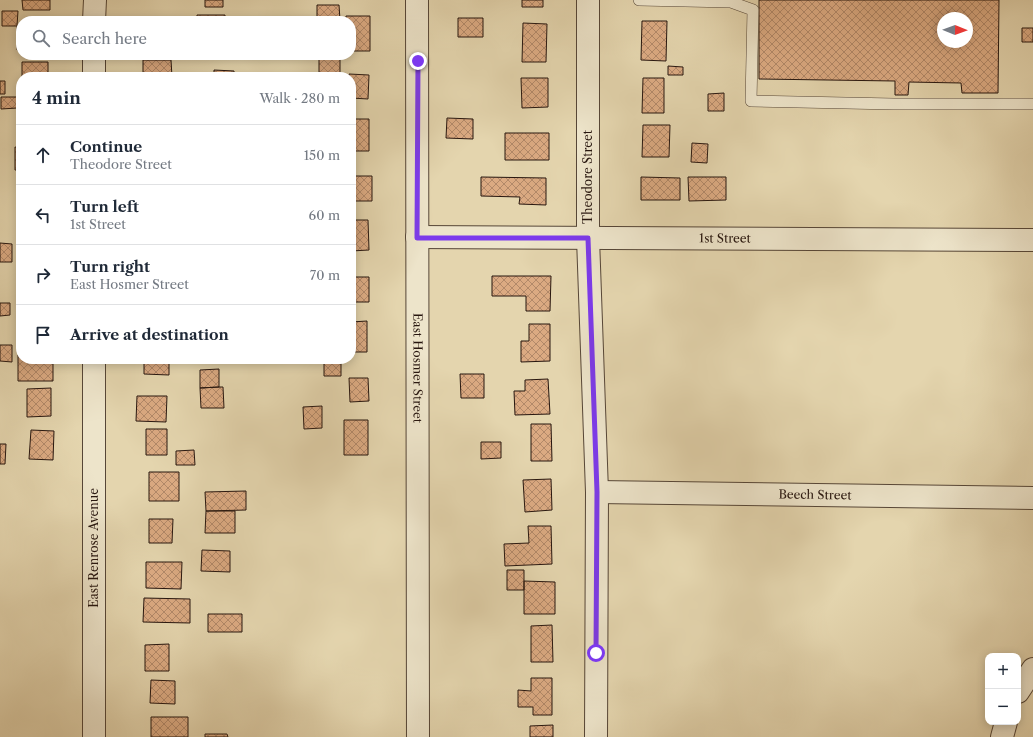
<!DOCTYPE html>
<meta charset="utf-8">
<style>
:root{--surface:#fff;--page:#f2f2f3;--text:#1f2937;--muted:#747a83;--line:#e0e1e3}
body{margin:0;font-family:"Libre Caslon Text",serif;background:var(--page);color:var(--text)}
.controls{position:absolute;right:12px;bottom:12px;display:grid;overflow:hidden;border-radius:8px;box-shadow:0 2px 10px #0003}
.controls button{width:36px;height:36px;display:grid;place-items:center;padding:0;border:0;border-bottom:1px solid var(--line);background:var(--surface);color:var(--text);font:20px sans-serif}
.compass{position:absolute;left:937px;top:12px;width:36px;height:36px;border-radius:50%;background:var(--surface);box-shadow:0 2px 10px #0003;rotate:91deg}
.stop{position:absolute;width:12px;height:12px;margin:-9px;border:3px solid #7c3aed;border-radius:50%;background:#fff}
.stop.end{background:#7c3aed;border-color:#fff;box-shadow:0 1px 4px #0008}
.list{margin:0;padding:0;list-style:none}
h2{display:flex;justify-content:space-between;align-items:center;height:52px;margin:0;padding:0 16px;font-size:17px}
h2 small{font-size:13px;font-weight:400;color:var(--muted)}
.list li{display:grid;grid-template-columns:26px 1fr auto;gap:12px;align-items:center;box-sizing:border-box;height:60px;padding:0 16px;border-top:1px solid var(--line)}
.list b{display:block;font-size:15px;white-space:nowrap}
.list p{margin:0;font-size:13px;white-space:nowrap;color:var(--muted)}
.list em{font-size:13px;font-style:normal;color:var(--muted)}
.icon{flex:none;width:22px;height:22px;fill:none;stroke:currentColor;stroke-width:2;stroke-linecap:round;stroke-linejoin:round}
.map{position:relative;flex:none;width:1033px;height:737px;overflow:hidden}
.search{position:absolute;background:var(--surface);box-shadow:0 2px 10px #0003;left:16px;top:16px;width:340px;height:44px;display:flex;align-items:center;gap:10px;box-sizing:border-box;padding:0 14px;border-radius:16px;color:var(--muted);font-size:15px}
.panel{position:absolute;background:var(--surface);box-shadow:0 2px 10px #0003;left:16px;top:72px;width:340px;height:292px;border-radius:16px}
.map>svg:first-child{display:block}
</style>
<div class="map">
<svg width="1033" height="737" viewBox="0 0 1033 737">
<defs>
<pattern id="building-cross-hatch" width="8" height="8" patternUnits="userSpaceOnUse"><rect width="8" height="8" fill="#dbaa82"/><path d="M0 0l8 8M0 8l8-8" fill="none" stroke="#b28969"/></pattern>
</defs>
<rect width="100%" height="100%" fill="#e4d5ae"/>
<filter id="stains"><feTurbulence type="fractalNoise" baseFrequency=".005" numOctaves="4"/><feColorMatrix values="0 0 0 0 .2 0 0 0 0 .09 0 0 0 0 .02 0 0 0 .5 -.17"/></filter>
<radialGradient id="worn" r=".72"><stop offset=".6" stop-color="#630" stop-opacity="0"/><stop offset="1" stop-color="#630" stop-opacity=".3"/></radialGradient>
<path fill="url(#building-cross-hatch)" stroke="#27160f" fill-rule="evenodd" d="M22,0h28v10h-27z
M205,0h18v7h-18z
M522,0h21v7h-21z
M759,0h240l-1,93h-36l-1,-10 -52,-1 -1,13h-13v-14l-136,-2zM943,18h24v24h-24z
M317,5h22l1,15h-23z
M2,11h16l-1,15h-15z
M197,15h28v6h-28z
M346,16h24v35h-19v-30h-5z
M458,18h25v19h-25z
M642,21h25l-1,40 -25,-1z
M523,23l24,1 -1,38h-24z
M17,26h4v24h-4z
M1022,28h11v14h-11z
M319,57h21v20h-21z
M143,60h28l1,17h-29z
M22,62h26v15h-26z
M668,66l15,1v8h-15z
M214,70l20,1v6h-20z
M349,74l20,1 -1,24 -17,-1v-21h-2z
M521,78h27v29l-26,1z
M643,78h21v35h-22z
M0,81h5v13h-5z
M724,93v18h-16v-17z
M1,97h16v11l-16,1z
M447,118l26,1v20l-27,-1z
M351,119h18v32h-18z
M643,125h27l-1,32h-27z
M505,133h44v27h-44z
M692,143l16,1 -1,19 -16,-1z
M15,147l6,1v22h-6z
M351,176h21v25h-21z
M481,177l65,1v27l-27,-1 1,-7 -39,-1z
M641,177l39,1v22h-39z
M688,177h38v23l-37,1z
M351,220h17l1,30 -18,1z
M0,243l12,1v18h-12z
M492,276h59l-1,35h-24v-15h-34z
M351,277h18v25h-18z
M0,303h10v12l-10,1z
M367,321v31h-16v-30z
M529,324h21v37l-29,1v-21h8z
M0,345h12v17l-12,-1z
M18,355h3v4h32v22h-35z
M144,359h25v16l-25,-1z
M324,359h17v17h-17z
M219,369v18l-19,1v-18z
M460,374h24v24h-23z
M349,378h19l1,23 -19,1z
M548,379l2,35 -35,1 -1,-24h11v-11z
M219,387h4l1,21h-23l-1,-20z
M51,388v28l-24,1v-28z
M137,396h30l-1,26 -30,-1z
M322,406v22l-18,1 -1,-22z
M344,420h24v35h-24z
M531,424h20l1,37h-21z
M146,429h21v26h-21z
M31,430l23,1 -1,29 -24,-1z
M481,442h20v16l-20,1z
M0,444h6l-1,20h-5z
M194,450l1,15h-19v-14z
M149,472h30v29h-30z
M551,479l1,31 -27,2 -2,-32z
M246,491v19l-40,1 -1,-19z
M206,511h29v22h-30z
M149,519h24l-1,24h-23z
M528,526h23l1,38 -47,2 -1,-22 25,-1z
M202,550l28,1v21l-29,-1z
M146,562h36l-1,27 -35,-1z
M507,570h17v20h-17z
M524,581l31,1v32h-31z
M144,598l46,1v24l-47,-1z
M208,614h34v18h-34z
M552,625l1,37h-22v-36z
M169,644v27h-24v-26z
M531,678h21v37h-19v-8h-15v-17l13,1z
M151,680l24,1v23l-25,-1z
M151,717h37v20h-37z
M553,725v12h-23v-11z
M205,734h22l1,3h-23z"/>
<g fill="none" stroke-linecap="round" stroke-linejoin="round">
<defs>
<path id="lane" d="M639,0l92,2 22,8 -2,91 143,3h139"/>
<g id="street">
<path id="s1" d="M417,0l1,737"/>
<path d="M588,0v238l9,254 -1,245"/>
<path d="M94,21l1,-21"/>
<path d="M94,77v-22"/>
<path id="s2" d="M417,237l616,3"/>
<path id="s3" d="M597,492l436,6"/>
<path d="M1018,692l15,-23"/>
<path d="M94,737v-378"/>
<path d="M1002,737l4,-15"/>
</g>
</defs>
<use href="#lane" stroke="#564637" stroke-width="12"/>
<use href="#street" stroke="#564637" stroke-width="24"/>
<use href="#lane" stroke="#ede4ca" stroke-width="11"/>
<use href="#street" stroke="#ede4ca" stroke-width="22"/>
</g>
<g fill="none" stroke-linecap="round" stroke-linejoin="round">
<path stroke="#7c3aed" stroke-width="5" d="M418,61l-1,177h171l9,254 -1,161"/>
</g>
<g text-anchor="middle" stroke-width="3" stroke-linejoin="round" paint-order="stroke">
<g font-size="12" fill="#27160f" stroke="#ede4ca">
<text transform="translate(588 177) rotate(-90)" y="4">Theodore Street</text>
<text dy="4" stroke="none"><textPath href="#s2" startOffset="308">1st Street</textPath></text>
<text dy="4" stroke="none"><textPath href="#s1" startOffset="368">East Hosmer Street</textPath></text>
<text dy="4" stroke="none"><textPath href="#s3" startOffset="218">Beech Street</textPath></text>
<text transform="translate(94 548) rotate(-90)" y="4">East Renrose Avenue</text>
</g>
</g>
<rect width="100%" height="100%" filter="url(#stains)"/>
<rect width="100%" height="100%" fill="url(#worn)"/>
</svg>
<div class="controls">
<button>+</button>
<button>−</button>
</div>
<svg class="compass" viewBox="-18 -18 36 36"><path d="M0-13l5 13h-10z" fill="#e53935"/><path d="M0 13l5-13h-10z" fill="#747a83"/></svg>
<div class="stop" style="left:596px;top:653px"></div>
<div class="stop end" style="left:418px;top:61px"></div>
<div class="search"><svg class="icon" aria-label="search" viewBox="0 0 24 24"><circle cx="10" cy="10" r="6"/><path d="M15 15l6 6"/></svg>Search here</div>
<section class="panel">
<h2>4 min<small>Walk · 280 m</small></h2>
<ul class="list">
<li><svg class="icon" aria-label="ahead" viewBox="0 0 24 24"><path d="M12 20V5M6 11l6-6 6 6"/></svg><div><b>Continue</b><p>Theodore Street</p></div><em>150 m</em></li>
<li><svg class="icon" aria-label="left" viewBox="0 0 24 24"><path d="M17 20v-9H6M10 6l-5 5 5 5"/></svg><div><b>Turn left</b><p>1st Street</p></div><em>60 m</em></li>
<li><svg class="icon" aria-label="right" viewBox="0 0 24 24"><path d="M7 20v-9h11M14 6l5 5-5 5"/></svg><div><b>Turn right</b><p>East Hosmer Street</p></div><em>70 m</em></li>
<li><svg class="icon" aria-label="arrive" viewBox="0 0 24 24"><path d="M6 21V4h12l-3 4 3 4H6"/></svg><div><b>Arrive at destination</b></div></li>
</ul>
</section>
</div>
